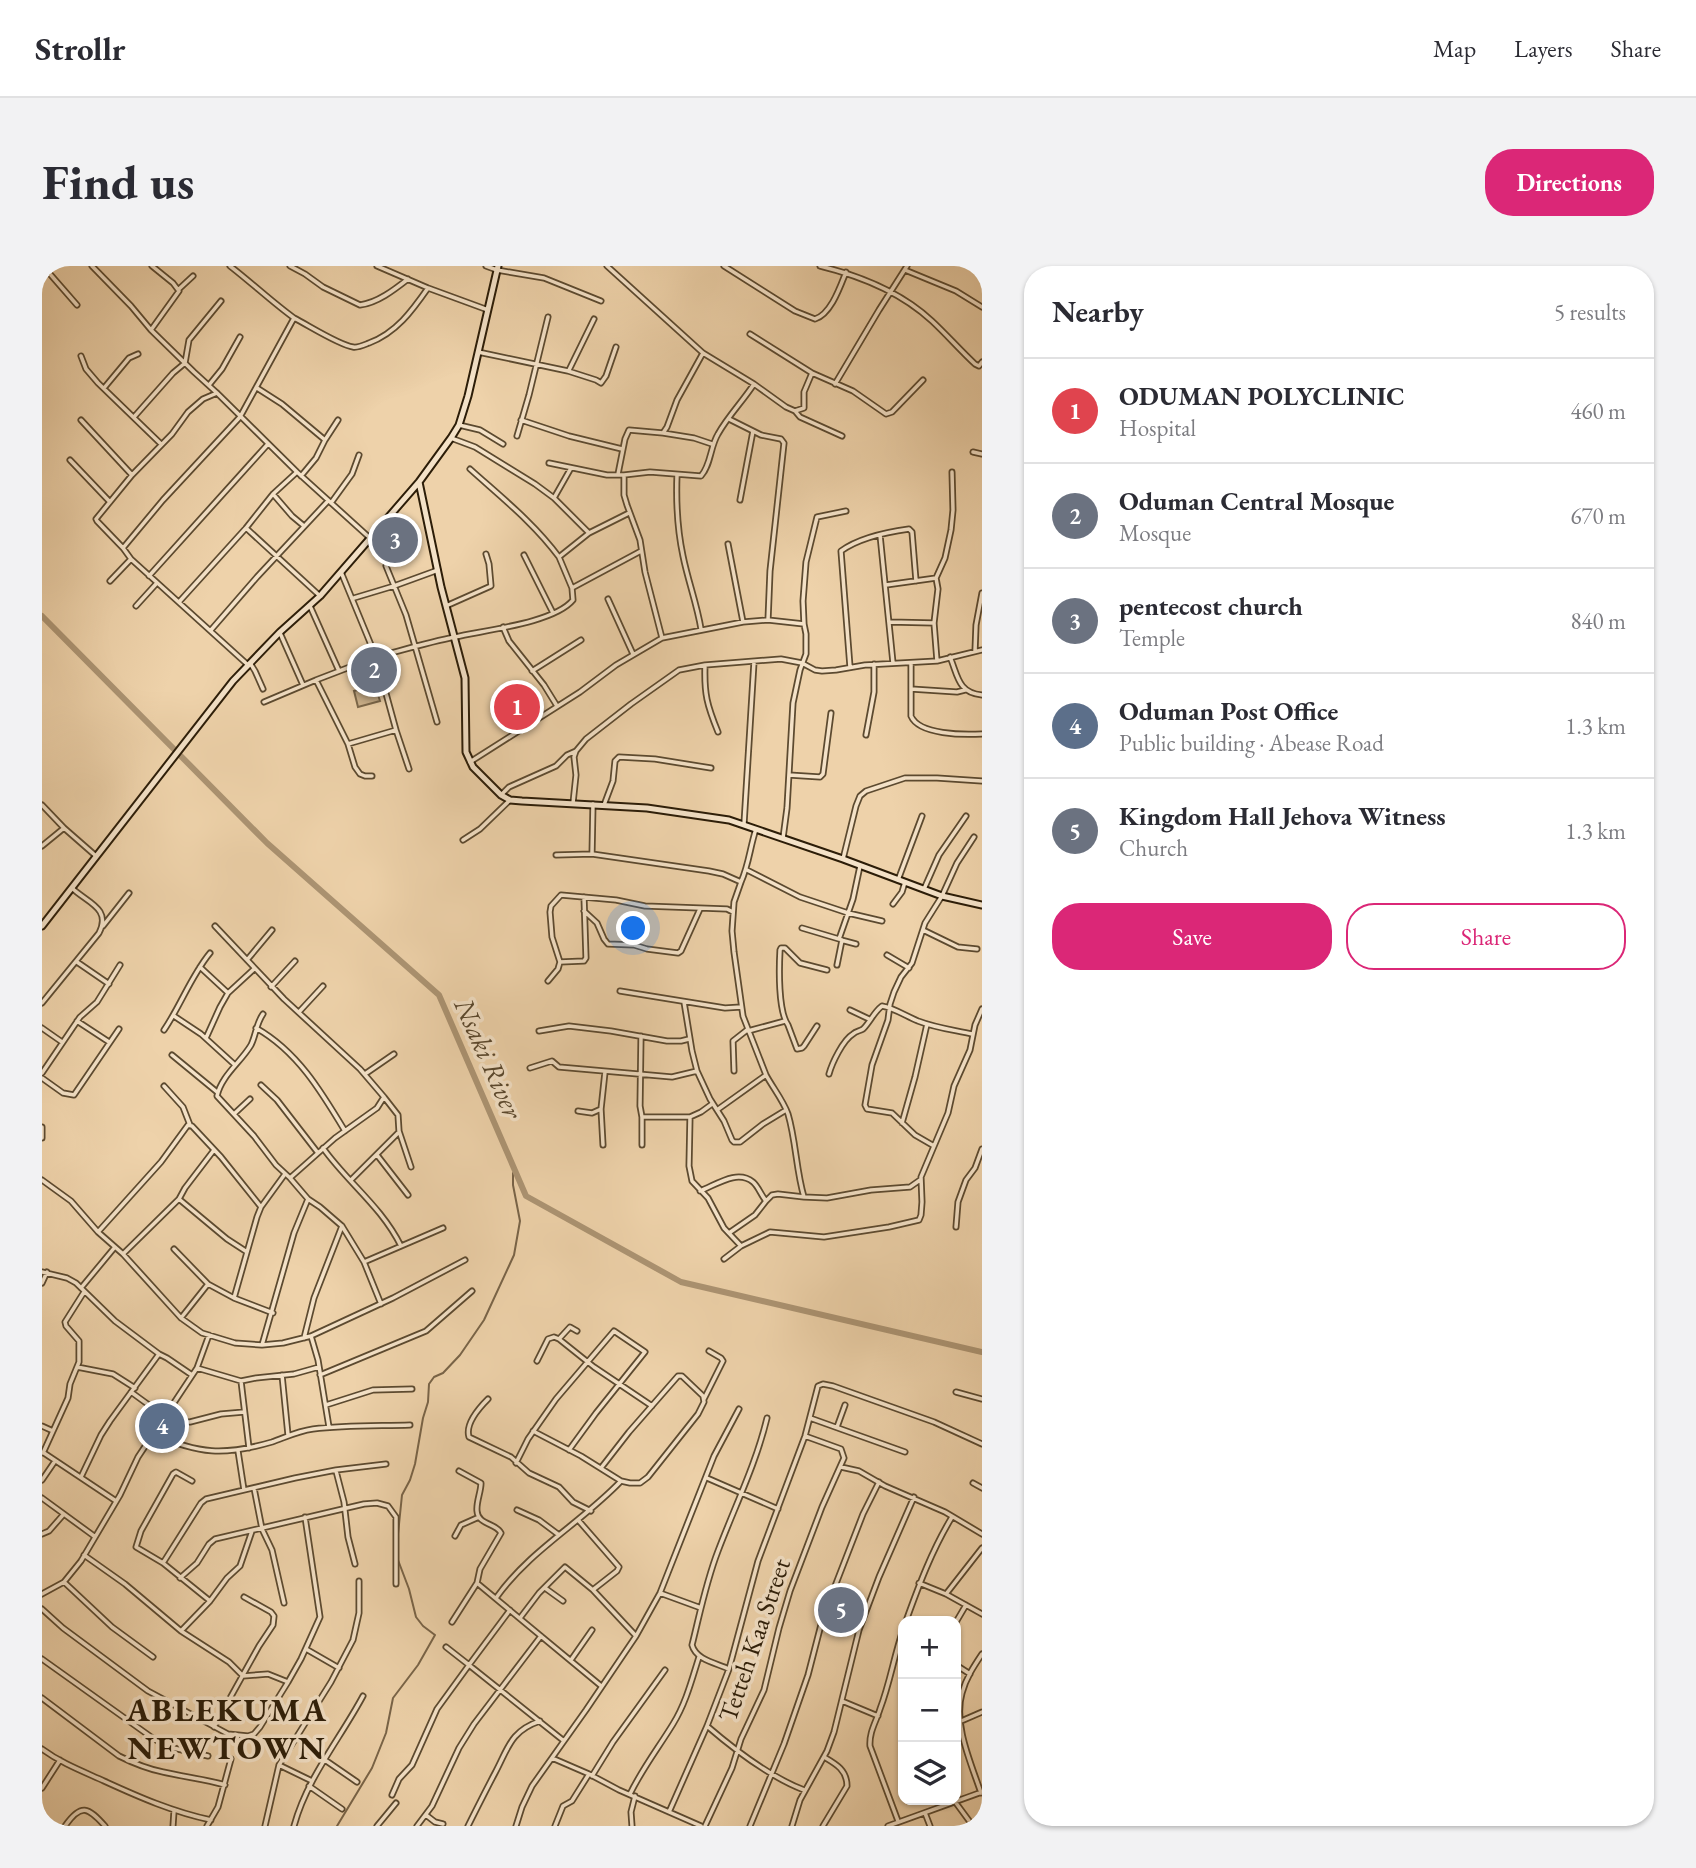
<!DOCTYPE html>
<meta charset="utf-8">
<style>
:root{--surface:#fff;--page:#f2f2f3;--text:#2b2b33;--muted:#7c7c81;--line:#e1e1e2;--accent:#db2777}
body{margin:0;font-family:"EB Garamond",serif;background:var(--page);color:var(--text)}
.controls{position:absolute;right:21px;bottom:21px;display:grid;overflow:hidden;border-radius:14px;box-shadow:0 2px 5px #0004}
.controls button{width:63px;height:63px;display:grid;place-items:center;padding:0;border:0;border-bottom:2px solid var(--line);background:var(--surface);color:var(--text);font:35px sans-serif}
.you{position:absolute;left:592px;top:663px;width:24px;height:24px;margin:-18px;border:5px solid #fff;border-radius:50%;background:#1a73e8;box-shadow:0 0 0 10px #1a73e833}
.badge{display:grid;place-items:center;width:46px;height:46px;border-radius:50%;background:var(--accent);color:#fff;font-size:23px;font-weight:700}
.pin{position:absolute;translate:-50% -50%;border:4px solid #fff;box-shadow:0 2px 7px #0006}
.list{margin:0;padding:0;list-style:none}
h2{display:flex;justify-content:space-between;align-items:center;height:91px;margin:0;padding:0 28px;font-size:30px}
h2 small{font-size:23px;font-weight:400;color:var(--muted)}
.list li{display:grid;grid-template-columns:46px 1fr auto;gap:21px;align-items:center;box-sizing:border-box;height:105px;padding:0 28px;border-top:2px solid var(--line)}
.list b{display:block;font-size:26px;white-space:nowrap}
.list p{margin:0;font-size:23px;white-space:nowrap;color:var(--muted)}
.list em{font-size:23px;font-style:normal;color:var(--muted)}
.actions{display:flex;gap:14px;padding:21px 28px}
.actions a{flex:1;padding:16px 0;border:2px solid var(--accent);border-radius:28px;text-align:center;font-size:24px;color:var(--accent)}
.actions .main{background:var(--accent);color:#fff}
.icon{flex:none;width:38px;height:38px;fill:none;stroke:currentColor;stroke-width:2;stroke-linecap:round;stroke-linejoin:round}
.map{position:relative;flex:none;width:940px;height:1560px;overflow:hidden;border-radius:28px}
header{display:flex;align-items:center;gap:42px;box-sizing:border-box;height:98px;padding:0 35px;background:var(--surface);border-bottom:2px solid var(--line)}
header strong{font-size:33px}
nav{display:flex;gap:38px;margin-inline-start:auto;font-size:24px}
.intro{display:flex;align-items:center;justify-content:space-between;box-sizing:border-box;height:168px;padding:0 42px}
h1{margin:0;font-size:49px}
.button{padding:18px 32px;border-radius:28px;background:var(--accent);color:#fff;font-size:24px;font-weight:700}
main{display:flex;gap:42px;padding:0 42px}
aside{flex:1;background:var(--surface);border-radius:28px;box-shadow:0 2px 5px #0004}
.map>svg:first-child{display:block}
</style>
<header>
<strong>Strollr</strong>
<nav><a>Map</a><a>Layers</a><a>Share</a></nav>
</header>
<div class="intro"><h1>Find us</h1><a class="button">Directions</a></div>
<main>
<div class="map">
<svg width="940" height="1560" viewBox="0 0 940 1560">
<rect width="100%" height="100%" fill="#eed2aa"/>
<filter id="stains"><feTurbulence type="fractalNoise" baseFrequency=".00286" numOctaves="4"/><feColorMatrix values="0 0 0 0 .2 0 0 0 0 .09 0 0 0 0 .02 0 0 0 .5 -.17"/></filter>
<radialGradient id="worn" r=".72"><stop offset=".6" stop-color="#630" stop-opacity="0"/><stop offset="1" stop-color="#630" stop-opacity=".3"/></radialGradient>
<path fill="#cdb38e" stroke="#7c684b" stroke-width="2" d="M333,419l5,16 -22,6 -4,-16z"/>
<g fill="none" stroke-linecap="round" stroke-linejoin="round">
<path stroke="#796448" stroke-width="2" d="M356,1268l4,-39 8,-15 5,-16 8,-46 5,-16 1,-18 5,-7 9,-4 17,-18 24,-35 30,-65 6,-34 -7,-36v-12
M295,1560l35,-58 14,-35 7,-35 25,-33 17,-30 -12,-9 -7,-9 -7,-28 -11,-29"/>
<path stroke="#ac9473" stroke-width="6" d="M0,350l225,227 172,152 87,201 155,86 301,70"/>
<defs>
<path id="street" d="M1,0l34,39
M50,0l39,40 20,24 43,42 23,21 80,79 74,67
M188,0c22,17 42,36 64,52
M248,0l15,8 18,13 37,18c17,-2 34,-15 48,-26
M335,0l51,22 60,22
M444,0l11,4 47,8 57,23
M565,0l96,87 51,31 32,23 9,4 5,6 42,19
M682,0l71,45 20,8c16,-5 25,-32 31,-47
M778,0c41,10 81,26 112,55 15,14 28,29 43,43l4,2 3,-4
M863,4l51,21 26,16
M137,23l14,-13
M109,64l28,-39 -6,-8 -21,-17
M708,68l62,39 41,18 33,23 6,-2 31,-32
M436,86l90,19 28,9 5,3 5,-7 10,-29
M39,90l5,13 12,14 63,61
M527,104l25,-51
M793,118l44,-74 28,-44
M167,119l13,-16 18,-32
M62,122l25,-30 9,-4
M215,122l25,16 43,36
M175,127l-14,6 -15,13 -16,22 -40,41 -36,44 1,2 26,27 8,11 117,106
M753,145l9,-3v-16l8,-19
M92,151l39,-44 12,-10 4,-23 32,-39
M687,153l32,16 20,4 3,4 -14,128 -2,49
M39,154l51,55
M479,154l48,16 53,13
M417,159l21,5 23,14
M621,167l31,5 18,6
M475,170l12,-41 19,-78
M409,172l24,9 60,37 19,14 35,35
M931,186l9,2
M28,194l40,42
M507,197l58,12h17l26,-3 51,4c10,-11 9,-29 17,-42 10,-18 25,-33 36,-50
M428,203c31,28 64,54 89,88
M576,208l7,-35 4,-9 34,3 4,-6 10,-27 26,-47
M582,209v20l3,10 13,35 5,32 17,66
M635,209c-1,27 0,53 6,81 5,25 14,48 18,73
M259,210l15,-18 9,-18 13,-20
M231,228l19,22 12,10
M512,232l17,-30
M698,234l13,-69
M289,237l21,-29 7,-19
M204,262l27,-34 24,-22
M838,269l13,128
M686,278l15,78
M81,282l40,-48 77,-83 54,-99c14,7 45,27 59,29 5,1 11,-2 16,-4 27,-10 43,-32 59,-55
M482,289l29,58
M344,300l20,49 31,107
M299,306l35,85c27,-7 53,-15 79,-20 30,-7 99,-14 118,-37l-1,-12 -13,-31 30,-24 40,-20
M107,310l119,-132
M68,315l21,-22
M844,319l50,-7
M530,322l69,-37
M312,332l40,-12 44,-16
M566,333l25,55
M137,336l67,-74 74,68
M94,340l20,-22
M268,340l29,65
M404,340l45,-20 -2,-22 -3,-10
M848,356l44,1
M461,361l6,14 35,44 13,21
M169,364l46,-53 71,-76
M238,367l23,52
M933,385l1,-26 6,-32
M334,391l20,73 -48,14 -32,-64z
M908,391c8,19 8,36 32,38
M895,395l-3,-38 4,-34 -2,-11 9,-20 6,-28 2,-20 -1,-38
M208,397l5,8 8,18
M869,398v52c8,19 53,19 71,18
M663,399c-1,29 2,40 13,67
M808,401l-9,-116c18,-13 46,-19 68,-22l3,3 4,49
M490,405l49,-31
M869,423l46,3 8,-2
M222,436l52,-22
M354,464l13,39
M824,469l8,-43v-28
M306,478l7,23 5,7 5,2h7
M428,496l110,-70 36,-27 46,-27 81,-16 25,-2 36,4
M747,509l31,2 3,-3 8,-61
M459,529l8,-8 47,-21 11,-11 9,-4 10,-12 45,-35 48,-34 26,-5 76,-6 21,4 13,7 7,1 14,-1 29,-5 72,-4 45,-11
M531,537l3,-28 -2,-18 2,-6
M551,538l-1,50 117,17 14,3 18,8 -7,20 -2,29 2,21 9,64 23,59 -49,35
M0,539l22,23 32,28
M562,539l9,-24 2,-20 4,-4 36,2 56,9
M702,558l10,-162
M741,572l4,-30 6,-105 7,-33 6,-16v-20l-2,-10 -1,-23 3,-39 11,-45 29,-6
M421,574l17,-11 30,-29
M0,580l22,-18
M514,589l36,-1
M801,593l13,-53 4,-10 6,-5 39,-13h32l45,3
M705,604l53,27 48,16 34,8
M856,614l24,-64
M699,616c8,-18 9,-35 15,-53
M882,623l15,-34 27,-39
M851,638l9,-12 3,-10
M542,645l13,12 7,16 4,5 26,1 13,4 31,4 3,-2 19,-42
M61,660l26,-33
M173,660l69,73 76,70 24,28 -7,11 -42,30 -45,40
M760,662l37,11 14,-40 7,-33
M881,664l35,17 19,2
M799,674l15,4
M845,689l22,13
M205,694l25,-30
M35,696l32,22
M518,696l24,-1 2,-3 -2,-61
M795,699l5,-25
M158,701l28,26
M506,715l10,-12 2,-7 -8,-25 -2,-25 1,-6 10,-11 55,5 29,6 82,3 6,3
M229,721l24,-26
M578,725l105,17 16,-1
M642,736l8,49 5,20 13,28 14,22 8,19 2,2h6l23,-18 23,-14
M0,737l57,-70c13,-25 -13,-31 -27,-45
M808,744l19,9
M257,746l24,-26
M221,748c-7,10 -7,21 -12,31 -10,17 -30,31 -34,51l37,40 22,29 14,13 18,21 12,8 22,19 22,36 17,42
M132,750l27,18 34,31
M35,755l32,21
M775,760l-13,20 -2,2 -5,1 -9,-24c-10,-14 -9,-57 -8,-75l1,-2h4l15,15 27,7
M0,762l20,14
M214,762c41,23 65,63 89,103
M122,764c17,-25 27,-54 46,-77
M497,765l30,-5 42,5 56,10h14l8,-2
M706,765l37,-10
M599,770l-1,70 2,11h48l11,-5 11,-8
M164,772l14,-31 8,-14 26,-24
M130,789l45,37
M488,802l22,-7 7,6 113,10 25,-6
M692,805l-1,-30 14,-11
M0,807l38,-56 17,-15 23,-37
M323,808l29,-20
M787,808c3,-11 14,-34 24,-40 3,-3 7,-3 10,-5 7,-7 11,-17 19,-23 12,2 24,10 36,15 18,7 36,9 54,13
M724,809c7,13 17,25 22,39 8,27 8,56 16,83l23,1 44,-8 39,-3 10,-7
M0,812l21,15 11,2 45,-66
M219,819l16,15 41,53
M122,820l19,21 7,18
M342,831l14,18 1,16 12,36
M559,843l2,36
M536,845l14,2 9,-4 4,-37
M192,848l16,-15
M648,851l-1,49 3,15 16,17 16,30 17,18
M860,857l13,-46 12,-53
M0,861v11
M600,879v-28
M892,880l-19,-11 -23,-22 -25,-4 -2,-4 7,-40 16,-45 2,-16 4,-12 7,-15 11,-14 13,-40 17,-27 15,-33 17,-26
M281,882c25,35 58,58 78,98
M172,884l-29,38 -6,11 48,40 20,13
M335,889l31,40
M310,913l46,-46
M0,914l29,21 27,31 25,22 58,64 21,15 33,10 27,2 21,-2 28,-7 82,-38 72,-38
M658,925c16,-6 37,-22 53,-9 5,4 8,13 13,19
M914,961l2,-25 8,-22 9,-12 7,-19
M56,966l63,-70 27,-37 4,1 29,31 40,50
M687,967l26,-18 11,-14 6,-6 6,-1 26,3
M132,983l34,35 26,14 39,15
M81,988l56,-55
M682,993l17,-13 29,-14 54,5 65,-10 30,-7 2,-5 1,-13 -1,-25 27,-64 6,-27 16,-36 5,-25 7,-16
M322,996l79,-34
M0,1006l25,6 9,5 39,38 44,33 8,4 25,17
M0,1017l5,-11
M39,1022l34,-41
M192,1032l23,-81 4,-10 24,-33
M139,1052l27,-34
M269,1070l7,24 11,67
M262,1072l10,-40 28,-72
M517,1073l11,-12 7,4
M220,1079l32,-112 14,-34
M495,1095l11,-22 6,-2 5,2 35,28 58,39
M35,1101l36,7 22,14
M155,1102l44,13 15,-3 38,-4 25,-7
M240,1109l6,60
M278,1109l106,-44 46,-40
M199,1115l8,67
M89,1126l33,24 12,6h14l31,-8 23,-2
M914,1126l26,7
M446,1133c-9,9 -23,25 -19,38l42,20 18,16 30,14 14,15 18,9
M662,1133l19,-38 -2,-3 -12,-7
M284,1139l47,-15 39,-1
M768,1152l95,34
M0,1160l11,5
M795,1161l8,-22
M491,1165l48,25 40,25 9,2h10l8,-6 50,-63 6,-12 -1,-6 -21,-20h-4l-49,56 -28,36
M111,1168c46,20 71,22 119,8 14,-5 26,-11 41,-13 32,-4 65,-3 97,-4
M196,1185l6,39
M1,1187l25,-55 2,-14 9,-22v-21l-13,-15 -1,-4 19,-30
M2,1187l72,48
M474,1197l12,-24 28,-40 58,-68 31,21 -49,61 -27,37
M799,1201l18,4 26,15 60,26 37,22
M294,1205l8,31 4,35 7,27
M417,1205l22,12c0,9 -5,19 -4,28 1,14 19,12 24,22l-21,36 -3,14 123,102
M39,1211l20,-42 9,-14 49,-67
M665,1212l71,31
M0,1214l13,-19
M150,1215l-16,-9 -3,2 -32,57 -5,16 27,16 47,38
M931,1217l9,5
M212,1222l8,41 10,21 12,53
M0,1232l52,38
M475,1244l22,10 20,15
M537,1255l40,46 -2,4 -23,18
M0,1268l7,-3 14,-16
M413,1270l6,-11 18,-8
M42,1289l41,29 56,47 48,31 14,14 25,-2 20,8
M121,1297l38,-60 5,-4 89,-21 41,-8 50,-6
M138,1312l17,-15 12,-19 6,-5 149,-35 13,-1 11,3 8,11v67
M22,1316l48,45 41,30
M877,1317l27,11 36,20
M503,1322l18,13
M618,1327l41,15
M0,1328l22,-12 17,-21 39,-66 18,-38 59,-89 12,-33
M904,1328l36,-46
M454,1332c34,-48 85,-75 125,-117
M0,1343l21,19 85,63 80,43 20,2 6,-2 6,-7 28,-45 13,-23 19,-42 -15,-100
M781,1351l36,13
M478,1352l19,-25 26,-26 28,23 43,46
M864,1355c13,-36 26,-71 46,-104
M410,1356l25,-39
M914,1356l10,-17
M139,1365l29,-30 17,-23 13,-12 12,-35
M404,1381l23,18 41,-55
M264,1383l33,19
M0,1393l112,80 15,8 39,9
M529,1394l21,-30
M914,1399l14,9
M687,1403c-13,-6 -33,-9 -37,-24 8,-32 14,-63 26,-94 17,-45 38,-87 49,-133
M0,1432l77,58c14,7 29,13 44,16 21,5 42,7 62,13
M800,1435l36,15
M917,1456l23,-10
M665,1460c29,25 63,51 97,64
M172,1461l45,-81 14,-21 1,-9 -3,-4 -27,-15
M0,1483c19,14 40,22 62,32 35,16 69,31 107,39
M510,1492l37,16 30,16 82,36
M283,1494l32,22
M237,1499l33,16
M550,1510l21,-34 52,-72
M267,1520l33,23
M0,1522l18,-28
M939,1527c-10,-30 -28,-69 -19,-100 4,-15 12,-27 20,-39
M588,1528c12,-25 29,-47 43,-70 13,-21 19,-45 26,-67
M350,1529l7,-16 13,-14 25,-56 32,-44 95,76
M914,1537l17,23
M627,1546l38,-86 22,-57 29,-108 47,-125 13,-50 5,-2 10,2 101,36 48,22
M883,1547l5,13
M384,1549l9,7 8,2
M856,1555l-28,-75c-1,-14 6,-24 10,-37 10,-26 14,-53 23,-79
M23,1560c16,-23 23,-19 40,0
M131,1560l1,-15
M165,1560l11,-19 13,-48
M223,1560l14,-61 52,-83 22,-42 6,-27v-32
M252,1560c13,-48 46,-87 69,-130
M335,1560l19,-23
M375,1560l15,-20 27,-58 15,-24 67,-88
M426,1560c9,-18 18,-36 27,-53 13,-24 15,-42 45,-52
M474,1560l6,-19 10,-21 54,-76 50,-74 24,-43 54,-137 25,-47
M513,1560l8,-20 9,-5 17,-27
M590,1560l-1,-14 4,-16
M663,1560l27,-58 9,-29 23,-49 15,-62 11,-37 32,-84 22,-49 -3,-9 -36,-13
M708,1560l34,-82 24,-69 15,-58 40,-103 16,-32
M750,1560l8,-26 27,-49 7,-19 25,-102 20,-53 35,-80
M781,1560l24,-40c0,-16 -11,-22 -23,-29
M846,1560l94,-34"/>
<path id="secondary" d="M377,216l22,105 24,91 1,74 7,15 28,28 9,5 12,1 125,7 82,12 114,39 99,37 40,9
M0,660l191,-245 47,-49 40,-36 99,-114 32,-44 8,-13 9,-29 30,-130"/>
</defs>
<use href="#street" stroke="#5c4a30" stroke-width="7"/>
<use href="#secondary" stroke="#2c1d08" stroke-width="9"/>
<use href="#street" stroke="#f4e2c8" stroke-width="3.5"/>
<use href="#secondary" stroke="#f4e2c8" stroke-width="5"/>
</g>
<g text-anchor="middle" stroke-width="7" stroke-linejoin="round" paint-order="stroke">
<g font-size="26" fill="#2c1d08" stroke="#f4e2c8">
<text transform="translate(712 1374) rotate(-71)" y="9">Tetteh Kaa Street</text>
</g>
<g font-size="28" font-style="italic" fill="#59472d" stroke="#f4e2c8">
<text transform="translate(447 792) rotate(66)" y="10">Nsaki River</text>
</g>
<g font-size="33" font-weight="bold" letter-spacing="2" fill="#2c1d08" stroke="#f4e2c8">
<text x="185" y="1455">ABLEKUMA<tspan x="185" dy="38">NEWTOWN</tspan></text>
</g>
</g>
<rect width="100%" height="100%" filter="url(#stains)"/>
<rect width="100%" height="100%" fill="url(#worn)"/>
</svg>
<div class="controls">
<button>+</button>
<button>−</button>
<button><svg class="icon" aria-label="layers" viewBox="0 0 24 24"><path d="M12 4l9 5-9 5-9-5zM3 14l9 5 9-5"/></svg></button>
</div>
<div class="you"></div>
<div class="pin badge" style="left:475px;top:441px;background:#e0444e">1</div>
<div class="pin badge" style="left:332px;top:404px;background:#6b7280">2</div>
<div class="pin badge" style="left:353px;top:274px;background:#6b7280">3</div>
<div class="pin badge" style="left:120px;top:1160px;background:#5c6f8a">4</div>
<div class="pin badge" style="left:799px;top:1344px;background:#6b7280">5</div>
</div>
<aside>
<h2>Nearby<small>5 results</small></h2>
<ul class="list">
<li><span class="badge" style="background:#e0444e">1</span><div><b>ODUMAN POLYCLINIC</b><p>Hospital</p></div><em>460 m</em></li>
<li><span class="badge" style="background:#6b7280">2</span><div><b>Oduman Central Mosque</b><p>Mosque</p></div><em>670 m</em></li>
<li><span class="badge" style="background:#6b7280">3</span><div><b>pentecost church</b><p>Temple</p></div><em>840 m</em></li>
<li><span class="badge" style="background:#5c6f8a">4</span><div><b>Oduman Post Office</b><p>Public building · Abease Road</p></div><em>1.3 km</em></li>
<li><span class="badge" style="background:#6b7280">5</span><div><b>Kingdom Hall Jehova Witness</b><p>Church</p></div><em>1.3 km</em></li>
</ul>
<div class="actions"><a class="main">Save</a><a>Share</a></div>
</aside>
</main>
